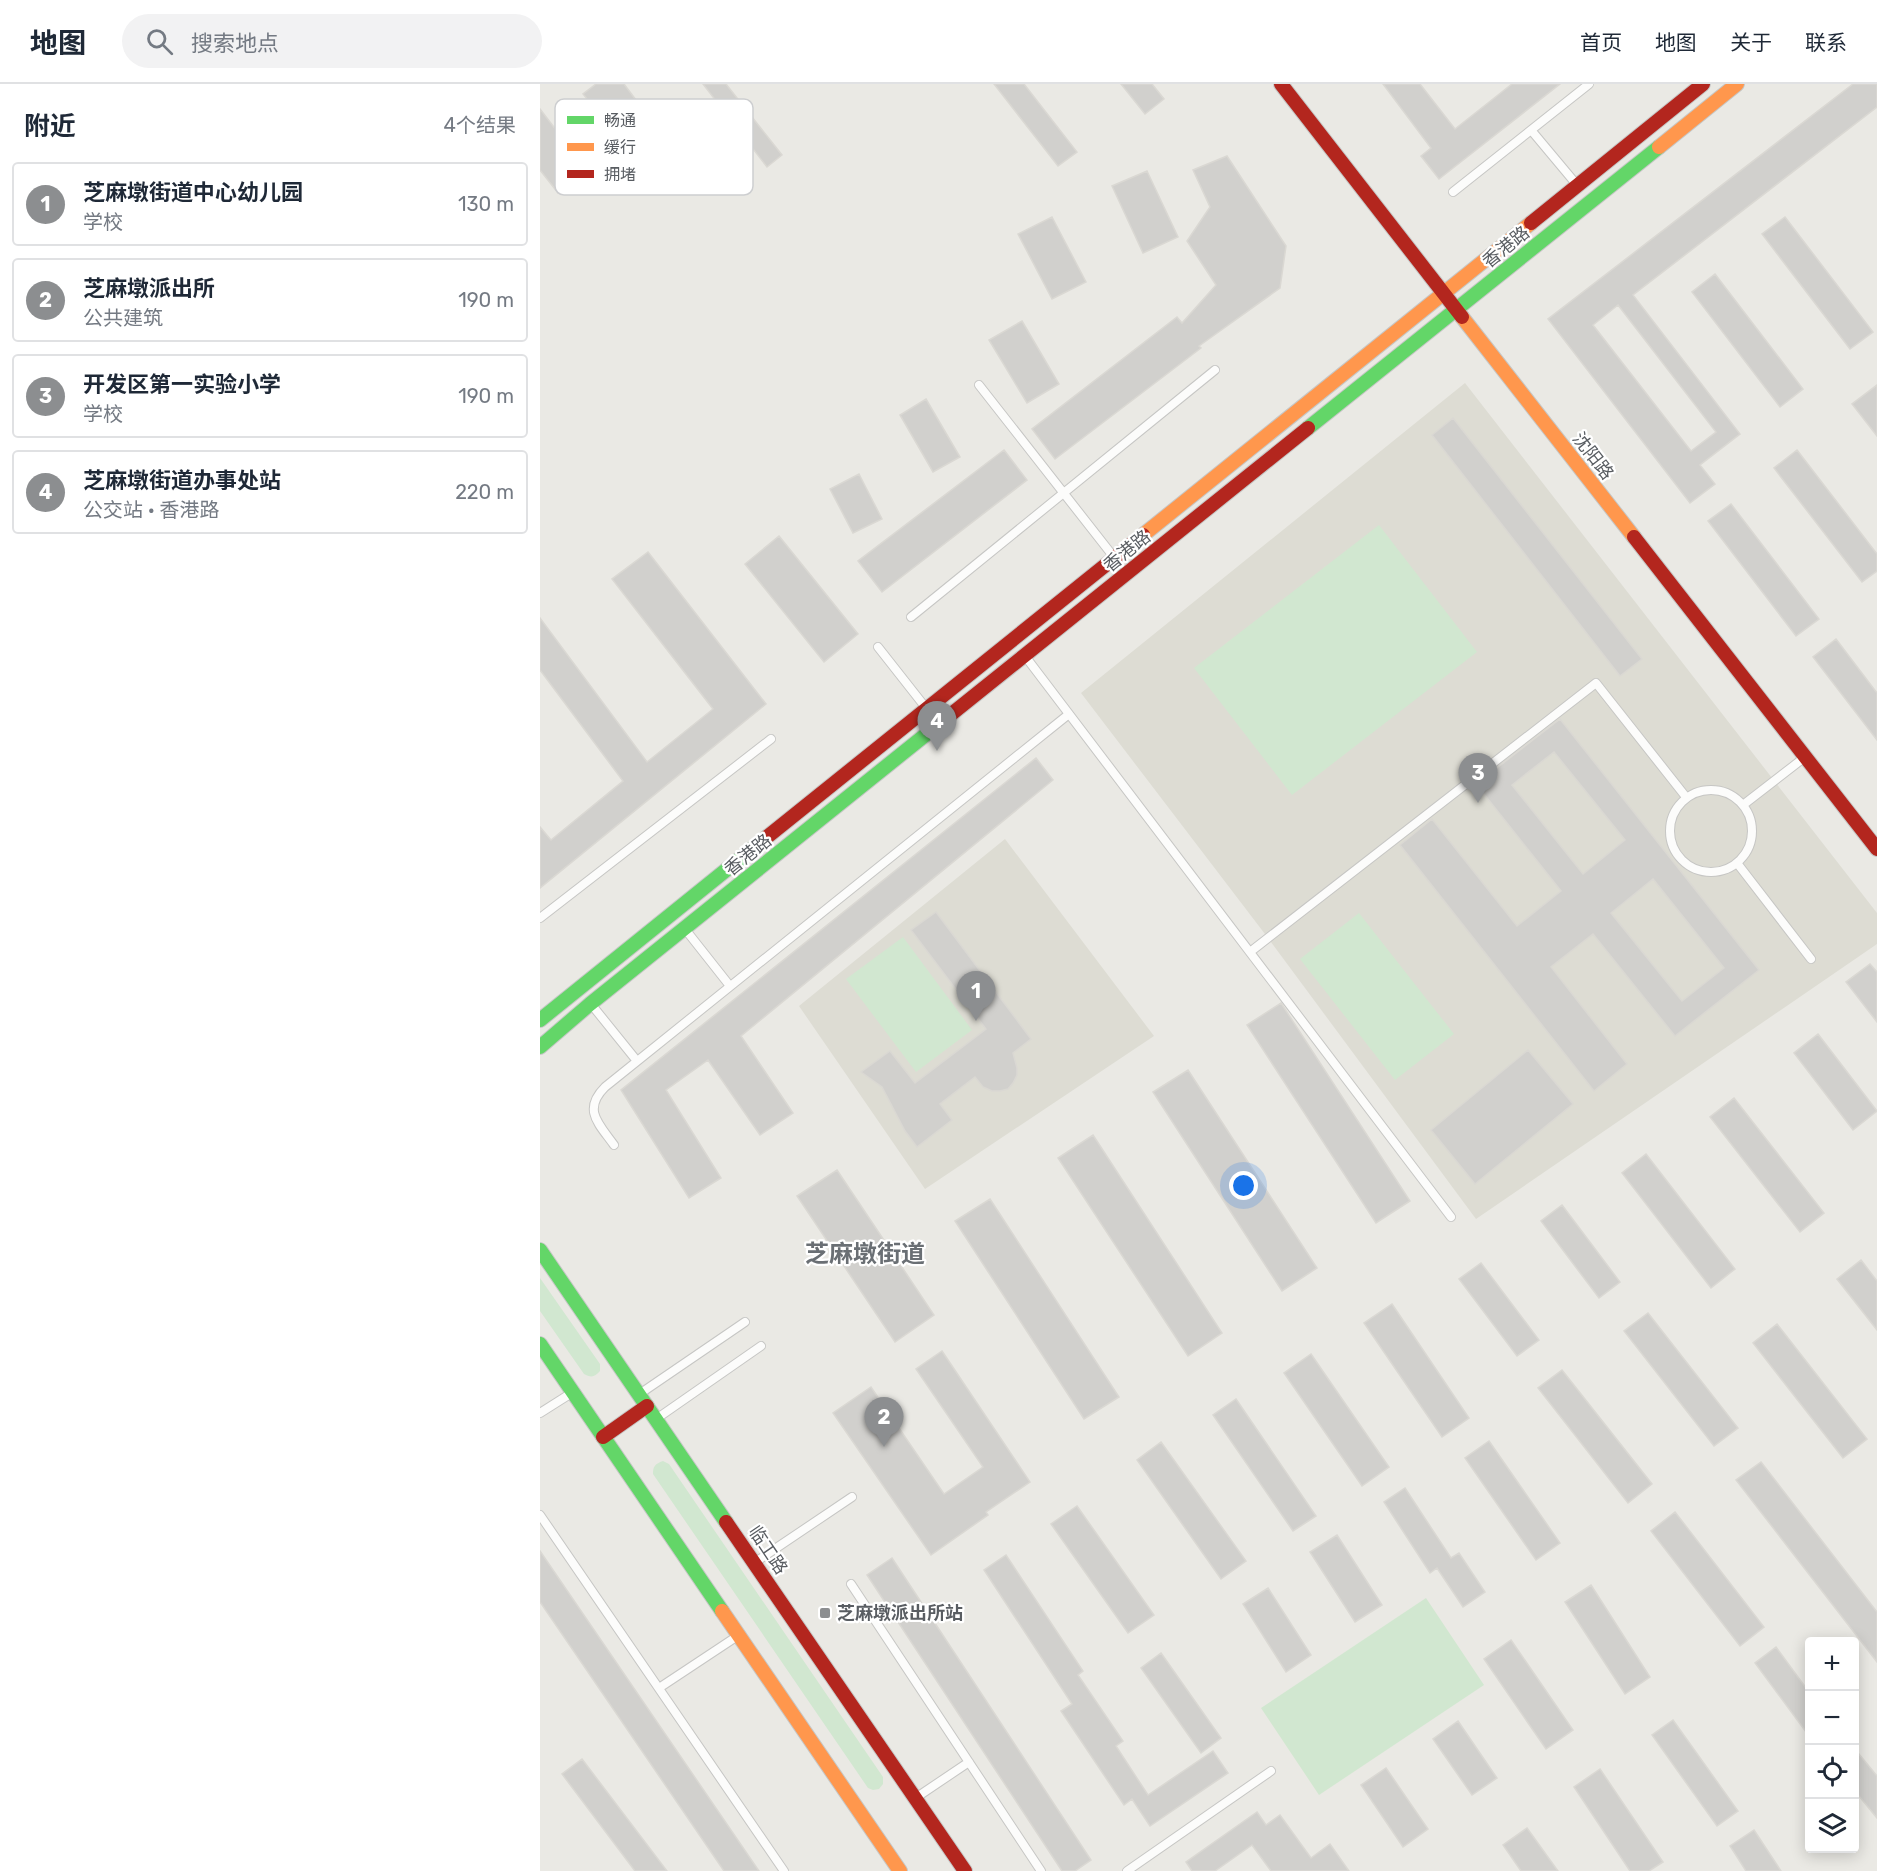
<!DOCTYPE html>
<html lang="zh">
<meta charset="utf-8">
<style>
:root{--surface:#fff;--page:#f2f2f3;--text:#1f2937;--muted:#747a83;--line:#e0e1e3;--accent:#8c8e90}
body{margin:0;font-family:Rubik,"Noto Sans SC",sans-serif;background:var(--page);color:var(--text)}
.controls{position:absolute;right:18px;bottom:18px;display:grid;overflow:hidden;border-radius:6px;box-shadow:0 3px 15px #0003}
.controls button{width:54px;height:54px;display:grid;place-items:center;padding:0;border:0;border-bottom:2px solid var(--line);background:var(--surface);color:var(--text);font:30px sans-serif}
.you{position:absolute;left:704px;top:1102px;width:21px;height:21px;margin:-15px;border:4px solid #fff;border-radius:50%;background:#1a73e8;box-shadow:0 0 0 9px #1a73e833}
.badge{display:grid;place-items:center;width:39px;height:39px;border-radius:50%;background:var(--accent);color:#fff;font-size:20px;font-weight:700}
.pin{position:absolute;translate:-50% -50px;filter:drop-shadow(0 2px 3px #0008)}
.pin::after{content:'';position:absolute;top:32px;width:21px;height:18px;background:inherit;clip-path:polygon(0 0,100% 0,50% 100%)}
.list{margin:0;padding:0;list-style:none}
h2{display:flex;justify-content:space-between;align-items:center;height:78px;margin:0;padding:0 24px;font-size:26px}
h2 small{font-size:20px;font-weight:400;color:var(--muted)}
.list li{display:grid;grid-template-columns:39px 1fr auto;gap:18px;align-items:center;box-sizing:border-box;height:84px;margin:0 12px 12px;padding:0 12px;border:2px solid var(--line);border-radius:6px}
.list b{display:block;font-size:22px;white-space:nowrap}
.list p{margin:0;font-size:20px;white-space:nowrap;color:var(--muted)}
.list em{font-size:20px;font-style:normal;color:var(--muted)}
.icon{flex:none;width:33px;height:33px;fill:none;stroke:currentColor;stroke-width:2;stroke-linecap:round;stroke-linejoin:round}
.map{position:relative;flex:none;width:1337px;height:1787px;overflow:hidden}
header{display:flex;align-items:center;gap:36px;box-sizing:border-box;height:84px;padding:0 30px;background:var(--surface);border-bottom:2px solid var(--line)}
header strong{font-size:28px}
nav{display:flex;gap:33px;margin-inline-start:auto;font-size:21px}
.search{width:420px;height:54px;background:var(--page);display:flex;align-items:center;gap:15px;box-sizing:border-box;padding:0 21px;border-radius:33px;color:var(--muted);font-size:22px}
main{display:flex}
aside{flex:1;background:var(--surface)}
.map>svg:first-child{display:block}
</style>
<header>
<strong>地图</strong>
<div class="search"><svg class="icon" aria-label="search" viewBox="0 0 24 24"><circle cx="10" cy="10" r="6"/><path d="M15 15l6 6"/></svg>搜索地点</div>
<nav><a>首页</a><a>地图</a><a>关于</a><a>联系</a></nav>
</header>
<main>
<aside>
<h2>附近<small>4个结果</small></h2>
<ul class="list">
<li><span class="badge">1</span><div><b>芝麻墩街道中心幼儿园</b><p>学校</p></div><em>130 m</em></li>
<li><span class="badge">2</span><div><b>芝麻墩派出所</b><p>公共建筑</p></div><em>190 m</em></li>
<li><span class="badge">3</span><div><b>开发区第一实验小学</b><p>学校</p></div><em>190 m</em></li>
<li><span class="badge">4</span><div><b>芝麻墩街道办事处站</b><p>公交站 · 香港路</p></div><em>220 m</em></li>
</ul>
</aside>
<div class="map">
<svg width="1337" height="1787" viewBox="0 0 1337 1787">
<rect width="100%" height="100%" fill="#eae9e4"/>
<path fill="#dddcd3" d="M925,299l412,530v31l-401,275 -208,-281 -187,-245z
M465,755l149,197 -229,153 -126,-183z"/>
<path fill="#d1e7d0" d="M839,441l98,127 -185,143 -98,-127z
M819,829l95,121 -59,46 -95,-121z
M363,853l69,93 -56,42 -70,-93z
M0,1194l60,86v7c-5,6 -9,7 -16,3l-44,-63z
M123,1377l6,3 214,313v7l-4,5 -6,1 -5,-2 -215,-314c0,-8 2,-10 10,-13z
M886,1514l58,87 -165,110 -58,-87z"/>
<path fill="#d1d0cd" stroke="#dad8d3" stroke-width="1.5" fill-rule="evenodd" d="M56,0h28l15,20 2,-2 21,27 -16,13 -8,-10 -15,12 -40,-50z
M163,0h23l56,71 -15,12z
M454,0h30l53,68 -19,14z
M581,0h31l12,15 -19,15z
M843,0h37l35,45 57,-45h48l-121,95 -18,-23 10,-8z
M1313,0h24v23l-244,188 107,139 -40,31 15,19 -25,19 -142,-184zM1078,221l98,127 -25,19 -98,-126z
M0,25l33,43 2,-1 21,26 -16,13 -7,-9 -15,12 -18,-23z
M687,72l59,90 -6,42 -81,58 2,2 -146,111 -23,-30 145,-112 5,6 34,-38 -29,-44 23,-34 -17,-37z
M607,87l31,66 -35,16 -31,-67z
M512,133l34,65 -34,17 -34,-65z
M1245,133l88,115 -23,17 -88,-115z
M1175,190l88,115 -23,18 -88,-115z
M482,237l37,63 -32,19 -38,-63z
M1337,301v51l-25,-32z
M386,315l34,58 -27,15 -33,-57z
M913,334l189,241 -22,17 -188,-241z
M464,366l23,30 -145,112 -24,-31z
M1257,366l80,104v17l-15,11 -88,-114z
M319,390l23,45 -29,14 -23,-44z
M1191,420l88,115 -23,17 -88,-115z
M239,452l79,98 -34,28 -79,-98z
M108,468l118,152 -226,184v-61l11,13 72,-59 -83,-111v-52l107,144 66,-53 -101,-130z
M1296,555l41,54v47l-64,-83z
M1020,635l199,251 -84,66 -82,-102 -42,33 76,97 -33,27 -194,-246 32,-26 85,107 44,-35 -85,-107zM1014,668l71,88 -42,34 -71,-89zM1113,795l71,89 -42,33 -71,-88z
M496,674l17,22 -312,256 52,77 -33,22 -52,-75 -42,30 55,88 -32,20 -68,-108z
M396,828l95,127 -18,14 4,15v7l-4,8 -5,6 -8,2h-8l-9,-4 -8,-10 -35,27 12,16 -35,27 -12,-16 -23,-44 -21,-15 29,-21 25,32 71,-54 -75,-99z
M1330,880l7,8v50l-31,-40z
M741,919l129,198 -34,22 -129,-198z
M1278,950l59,77 -24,19 -59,-77z
M988,966l45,54 -98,80 -44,-54z
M648,986l129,198 -35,23 -129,-199z
M1194,1014l90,115 -24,19 -90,-115z
M553,1051l129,198 -34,23 -130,-198z
M1106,1070l89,115 -24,19 -89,-115z
M297,1086l97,145 -39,27 -98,-146z
M450,1115l129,198 -35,22 -129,-198z
M1022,1121l58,77 -21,16 -58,-77z
M1321,1176l16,21v49l-40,-51z
M941,1179l58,77 -22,16 -58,-77z
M852,1220l77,114 -27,19 -78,-114z
M1108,1229l90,115 -24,18 -90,-115z
M1237,1240l90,115 -24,19 -90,-115z
M402,1267l88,131 -44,30 2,3 -57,40 -98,-142 38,-26 73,107 39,-27 -67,-98z
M771,1270l78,113 -27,19 -78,-113z
M1022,1286l90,114 -24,19 -90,-115z
M696,1315l80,117 -23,15 -80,-116z
M949,1357l71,102 -24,17 -71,-102z
M621,1358l85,119 -25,18 -84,-119z
M1221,1378l116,150v50l-141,-182z
M865,1404l46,70 8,-5 26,39 -22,15 -26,-39 -7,5 -46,-71z
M537,1422l77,109 -26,18 -77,-109z
M1135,1428l89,115 -24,19 -89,-115z
M797,1451l45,70 -27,17 -45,-70z
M0,1467l219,320h-35l-184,-269z
M466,1471l77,116 -5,4 45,66 -7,5 32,49 65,-44 15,22 -78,53 -18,-27 -8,6 -63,-94 11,-7 -88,-134z
M352,1474l199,302 -16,11h-13l-195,-296z
M1051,1501l59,92 -25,17 -60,-92z
M728,1504l43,67 -25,17 -43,-68z
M971,1556l62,90 -27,19 -62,-90z
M1236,1563l33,45v44l-54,-73z
M621,1569l60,85 -20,15 -60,-85z
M1133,1636l65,91 -21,15 -65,-91z
M918,1637l39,57 -25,17 -39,-56z
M1314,1664l23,28v42l-23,-28z
M42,1675l85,112h-32l-73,-97z
M846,1684l42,61 -25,18 -42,-62z
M1060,1685l63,93 -14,9h-19l-56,-84z
M717,1728l9,13 14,-10 31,43 19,-14 19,27h-78l-19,-26 -37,26h-23l-6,-9z
M987,1744l31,43h-37l-18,-26z
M1214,1746l27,41h-35l-16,-25z"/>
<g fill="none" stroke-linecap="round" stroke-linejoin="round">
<defs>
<path id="lane" d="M991,46l46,55
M913,108l136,-108
M439,301l134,171
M371,533l304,-247
M338,563l48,61
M485,572l426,561
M1130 747a41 41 0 1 1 82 0a41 41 0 1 1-82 0Z
M1203,721l62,-48
M1197,779l74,96
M0,834l231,-179
M145,845l45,57
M710,868l346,-269 90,114
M51,920l46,57
M74,1061c-15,-21 -32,-35 -9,-58l464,-373
M101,1309l104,-71
M0,1329l30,-19
M119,1333l102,-71
M0,1431l244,356
M217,1477l95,-64
M311,1500l190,287
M119,1604l77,-51
M377,1713l52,-35
M587,1787l144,-100"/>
<path id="fast" d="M768,344l351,-281
M0,936l227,-183
M0,963l50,-43 349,-280
M0,1166l186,272
M0,1260l182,267"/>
<path id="slow" d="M1119,63l78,-63
M922,233l172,220
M603,451l388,-312
M182,1527l178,260"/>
<path id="jam" d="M741,0l181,233
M991,139l172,-139
M1094,453l243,312
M399,640l369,-296
M227,753l376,-302
M63,1353l44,-31
M186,1438l239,349"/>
</defs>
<use href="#lane" stroke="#c6c6c4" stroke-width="10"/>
<use href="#fast" stroke="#c6c7c6" stroke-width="16"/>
<use href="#slow" stroke="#c6c7c6" stroke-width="16"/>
<use href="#jam" stroke="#c6c7c6" stroke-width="16"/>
<use href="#lane" stroke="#fcfcfb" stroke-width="8"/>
<use href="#fast" stroke="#63d668" stroke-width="14"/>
<use href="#slow" stroke="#ff974d" stroke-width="14"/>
<use href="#jam" stroke="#b3261e" stroke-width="14"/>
</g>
<rect fill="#8c8e90" stroke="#fff" stroke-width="2" x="279" y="1523" width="12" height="12" rx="3"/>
<g text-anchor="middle" stroke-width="4.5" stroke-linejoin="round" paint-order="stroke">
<g font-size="18" fill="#595d62" stroke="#fff">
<text transform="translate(966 163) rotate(-39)" y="6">香港路</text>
<text transform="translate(1053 372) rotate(52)" y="6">沈阳路</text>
<text transform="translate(587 467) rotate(-39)" y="6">香港路</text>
<text transform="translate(208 771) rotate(-39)" y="6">香港路</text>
<text transform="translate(228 1466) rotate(56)" y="6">临工路</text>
</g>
<g font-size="18" font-weight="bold" fill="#595d62" stroke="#fff" text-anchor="start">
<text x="297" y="1535">芝麻墩派出所站</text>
</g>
<g font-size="24" font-weight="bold" fill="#6a6f74" stroke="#fff">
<text x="325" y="1178">芝麻墩街道</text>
</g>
</g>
<rect x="15" y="15" width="198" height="96" rx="9" fill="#fff" stroke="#cdced0" stroke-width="1.5"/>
<rect x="27" y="32" width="27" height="8" fill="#63d668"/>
<rect x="27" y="59" width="27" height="8" fill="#ff974d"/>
<rect x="27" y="86" width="27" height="8" fill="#b3261e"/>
<g font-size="16" fill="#595d62">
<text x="64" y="42">畅通</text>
<text x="64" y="69">缓行</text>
<text x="64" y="96">拥堵</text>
</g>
</svg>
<div class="controls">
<button>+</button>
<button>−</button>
<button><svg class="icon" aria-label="locate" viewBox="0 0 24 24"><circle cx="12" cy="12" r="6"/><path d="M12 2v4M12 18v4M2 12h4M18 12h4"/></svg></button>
<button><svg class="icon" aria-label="layers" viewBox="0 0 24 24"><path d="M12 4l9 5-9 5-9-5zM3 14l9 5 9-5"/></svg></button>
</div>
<div class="you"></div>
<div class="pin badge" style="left:436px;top:937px">1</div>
<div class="pin badge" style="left:344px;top:1363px">2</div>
<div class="pin badge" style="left:938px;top:719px">3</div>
<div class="pin badge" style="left:397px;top:667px">4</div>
</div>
</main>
